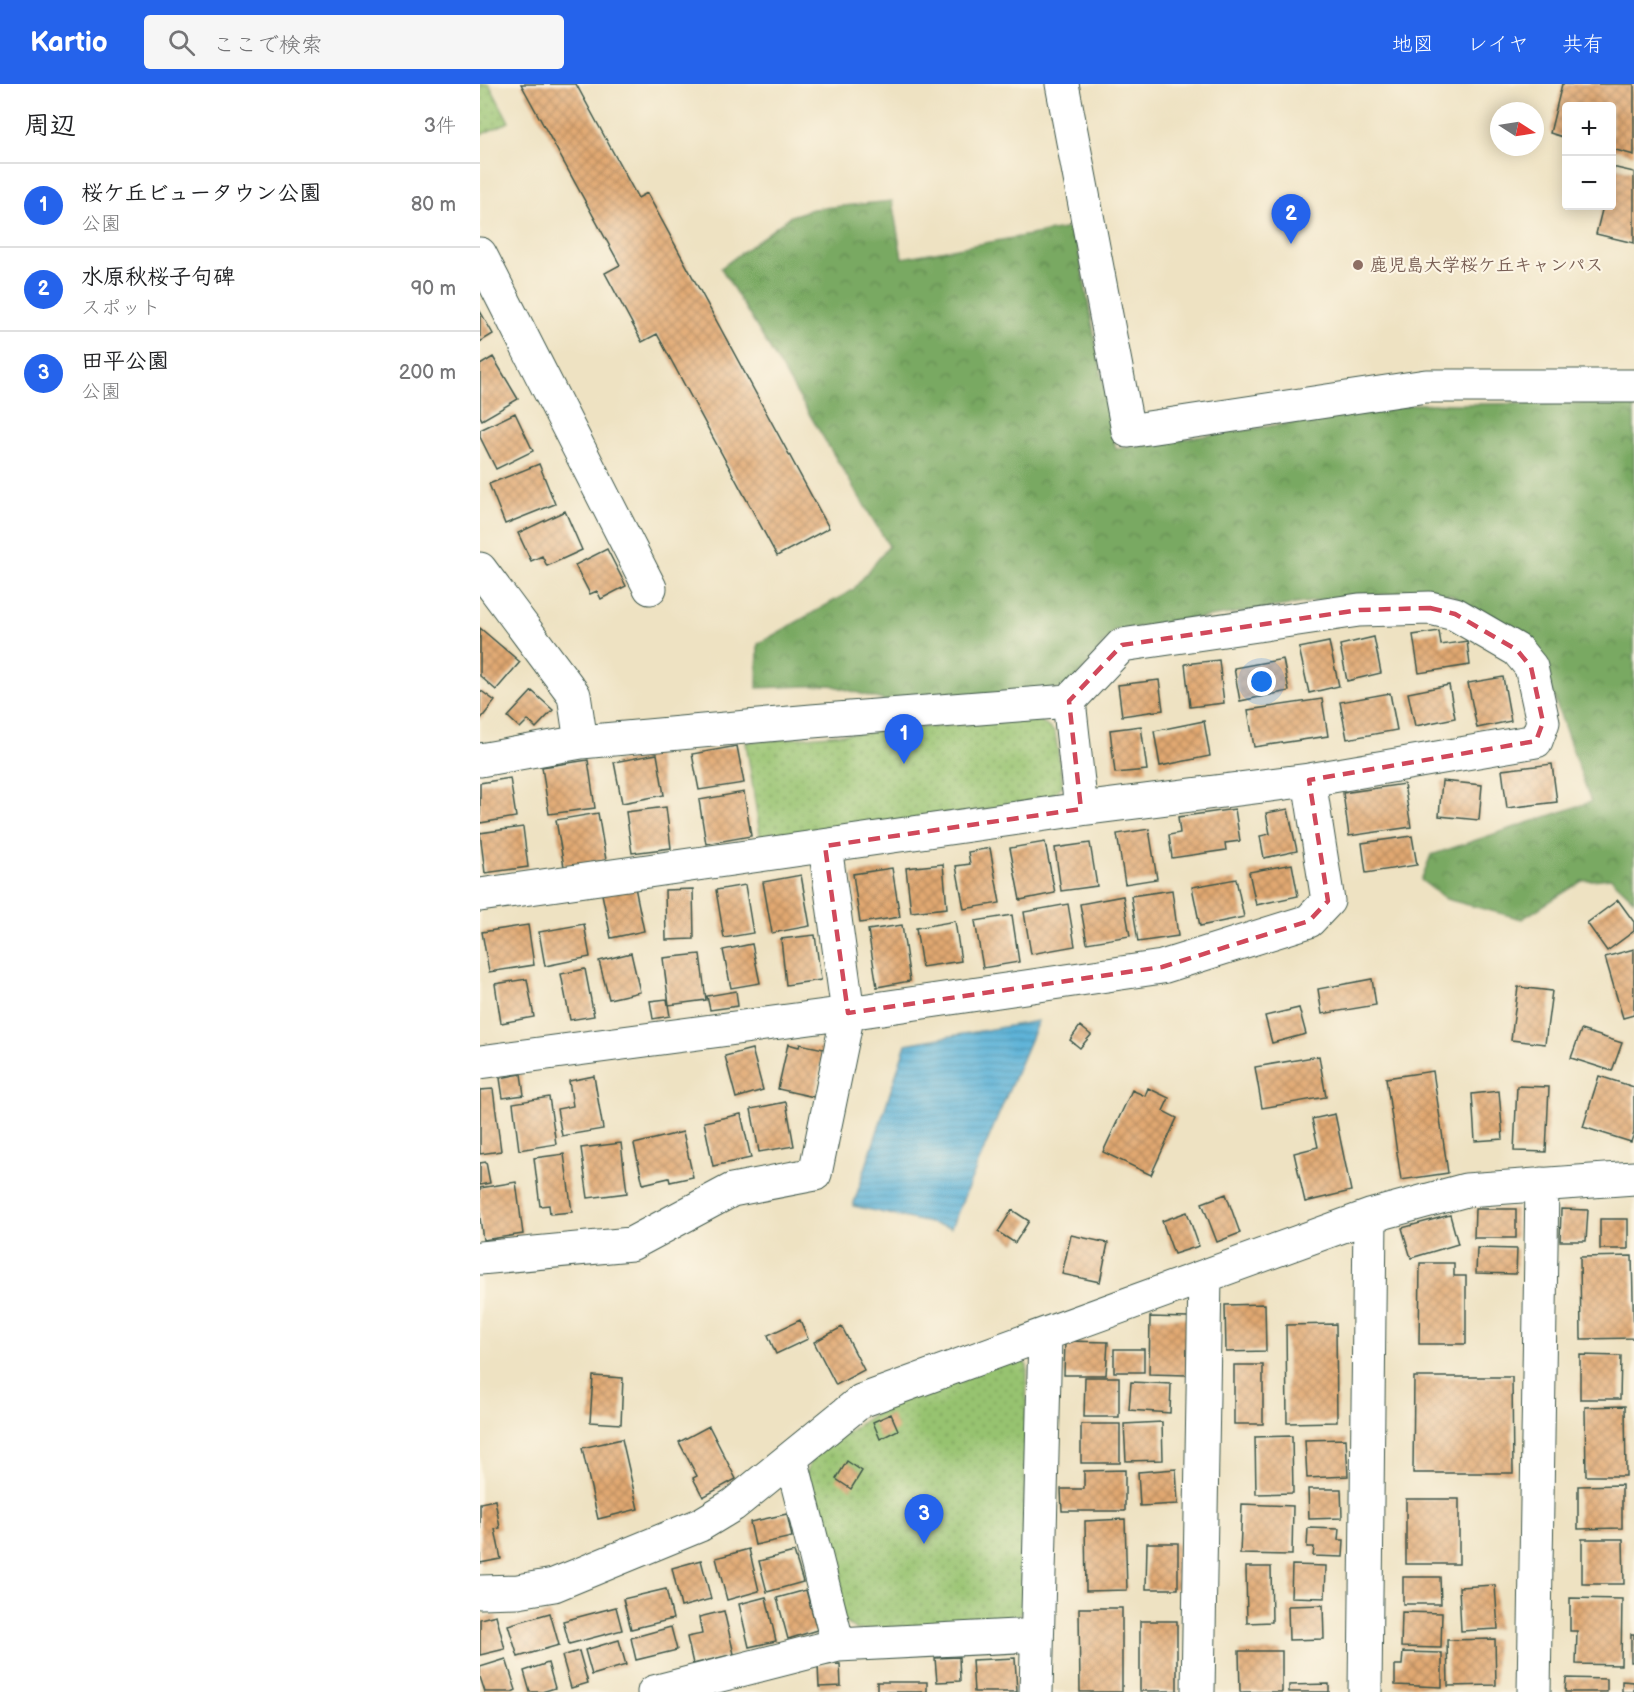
<!DOCTYPE html>
<html lang="ja">
<meta charset="utf-8">
<style>
:root{--surface:#fff;--page:#f6f6f6;--text:#202124;--muted:#757577;--line:#e0e0e0;--accent:#2563eb}
body{margin:0;font-family:"Balsamiq Sans","Klee One",sans-serif;background:var(--page);color:var(--text)}
.controls{position:absolute;right:18px;top:18px;display:grid;overflow:hidden;border-radius:6px;box-shadow:0 3px 15px #0003}
.controls button{width:54px;height:54px;display:grid;place-items:center;padding:0;border:0;border-bottom:2px solid var(--line);background:var(--surface);color:var(--text);font:30px sans-serif}
.compass{position:absolute;left:1010px;top:18px;width:54px;height:54px;border-radius:50%;background:var(--surface);box-shadow:0 3px 15px #0003;rotate:102deg}
.you{position:absolute;left:782px;top:598px;width:21px;height:21px;margin:-15px;border:4px solid #fff;border-radius:50%;background:#1a73e8;box-shadow:0 0 0 9px #1a73e833}
.badge{display:grid;place-items:center;width:39px;height:39px;border-radius:50%;background:var(--accent);color:#fff;font-size:20px;font-weight:700}
.pin{position:absolute;translate:-50% -50px;filter:drop-shadow(0 2px 3px #0008)}
.pin::after{content:'';position:absolute;top:32px;width:21px;height:18px;background:inherit;clip-path:polygon(0 0,100% 0,50% 100%)}
.list{margin:0;padding:0;list-style:none}
h2{display:flex;justify-content:space-between;align-items:center;height:78px;margin:0;padding:0 24px;font-size:26px}
h2 small{font-size:20px;font-weight:400;color:var(--muted)}
.list li{display:grid;grid-template-columns:39px 1fr auto;gap:18px;align-items:center;box-sizing:border-box;height:84px;padding:0 24px;border-top:2px solid var(--line)}
.list b{display:block;font-size:22px;white-space:nowrap}
.list p{margin:0;font-size:20px;white-space:nowrap;color:var(--muted)}
.list em{font-size:20px;font-style:normal;color:var(--muted)}
.icon{flex:none;width:33px;height:33px;fill:none;stroke:currentColor;stroke-width:2;stroke-linecap:round;stroke-linejoin:round}
.map{position:relative;flex:none;width:1154px;height:1608px;overflow:hidden}
header{display:flex;align-items:center;gap:36px;box-sizing:border-box;height:84px;padding:0 30px;background:var(--accent);color:#fff}
header strong{font-size:28px}
nav{display:flex;gap:33px;margin-inline-start:auto;font-size:21px}
.search{width:420px;height:54px;background:var(--page);display:flex;align-items:center;gap:15px;box-sizing:border-box;padding:0 21px;border-radius:6px;color:var(--muted);font-size:22px}
main{display:flex}
aside{flex:1;background:var(--surface)}
.map>svg:first-child{display:block}
</style>
<header>
<strong>Kartio</strong>
<div class="search"><svg class="icon" aria-label="search" viewBox="0 0 24 24"><circle cx="10" cy="10" r="6"/><path d="M15 15l6 6"/></svg>ここで検索</div>
<nav><a>地図</a><a>レイヤ</a><a>共有</a></nav>
</header>
<main>
<aside>
<h2>周辺<small>3件</small></h2>
<ul class="list">
<li><span class="badge">1</span><div><b>桜ケ丘ビュータウン公園</b><p>公園</p></div><em>80 m</em></li>
<li><span class="badge">2</span><div><b>水原秋桜子句碑</b><p>スポット</p></div><em>90 m</em></li>
<li><span class="badge">3</span><div><b>田平公園</b><p>公園</p></div><em>200 m</em></li>
</ul>
</aside>
<div class="map">
<svg width="1154" height="1608" viewBox="0 0 1154 1608">
<defs>
<pattern id="forest-crowns" width="20" height="18" patternUnits="userSpaceOnUse" patternTransform="scale(1.5)"><rect width="20" height="18" fill="#79a962"/><path d="M2 6a3 3 0 1 1 6 0M12 15a3 3 0 1 1 6 0" fill="none" stroke="#638b52"/></pattern>
<pattern id="park-dots" width="8" height="8" patternUnits="userSpaceOnUse" patternTransform="scale(1.5)"><rect width="8" height="8" fill="#97c370"/><path d="M2 2h.1M6 6h.1" fill="none" stroke="#7ba05d" stroke-width="1.8" stroke-linecap="round"/></pattern>
<pattern id="water-rules" width="6" height="5" patternUnits="userSpaceOnUse" patternTransform="scale(1.5)"><rect width="6" height="5" fill="#5bb2d8"/><path d="M0 2.5h6" fill="none" stroke="#4b92b0"/></pattern>
<pattern id="building-cross-hatch" width="8" height="8" patternUnits="userSpaceOnUse" patternTransform="scale(1.5)"><rect width="8" height="8" fill="#e1a871"/><path d="M0 0l8 8M0 8l8-8" fill="none" stroke="#b68a5e"/></pattern>
</defs>
<rect width="100%" height="100%" fill="#fcf5e5"/>
<filter id="ink" filterUnits="userSpaceOnUse"><feTurbulence type="fractalNoise" baseFrequency=".0167" numOctaves="2"/><feDisplacementMap in="SourceGraphic" scale="12" xChannelSelector="R" yChannelSelector="G"/><feConvolveMatrix kernelMatrix="1 2 1 2 8 2 1 2 1" color-interpolation-filters="sRGB"/></filter>
<filter id="wash" filterUnits="userSpaceOnUse"><feTurbulence type="fractalNoise" baseFrequency=".008" numOctaves="4" result="noise"/><feDisplacementMap in="SourceGraphic" scale="24" xChannelSelector="R" yChannelSelector="G"/><feGaussianBlur stdDeviation="1.35" result="paint"/><feColorMatrix in="noise" values="0 0 0 0 0 0 0 0 0 0 0 0 0 0 0 0 0 1.4 0 .05"/><feComposite in="paint" operator="in"/></filter>
<g filter="url(#wash)">
<rect width="100%" height="100%" fill="#eee2c2"/>
<path fill="url(#forest-crowns)" stroke="#4c734b" stroke-width="1.5" d="M412,117l10,57 172,-31 42,222 302,-45 216,-1v497l-23,-22 -29,3 -60,38 -76,-20 -25,-19 10,-25 160,-53 -56,-158 -85,-50 -92,1 -244,36 -46,57 -179,14 -58,-17 -74,3 1,-44 95,-54 36,-44 -168,-278 70,-52 22,-7z"/>
<path fill="url(#park-dots)" stroke="#5b8052" stroke-width="1.5" d="M0,0h9l20,38 -29,13z
M557,634l18,15 8,52 -18,17 -284,39 -15,-99z
M539,1272l8,10 -4,243 -7,11 -159,10 -12,-8 -40,-143 6,-21 73,-51z"/>
<path fill="url(#water-rules)" stroke="#3d7886" stroke-width="1.5" d="M558,937l-87,207 -98,-22 53,-162z"/>
<g id="blocks">
<path fill="url(#building-cross-hatch)" d="M41,0h55l62,114 9,-5 182,335 -52,28 -120,-222 -15,8 -37,-69 15,-8z
M1082,0h72v71l-22,-6v-43h-46v32l-16,-5z
M1132,83l22,5v71l-38,-9 7,-28h9z
M0,227l13,23 -13,8z
M13,273l25,42 -36,21 -2,-4v-51z
M35,329l18,38 -37,18 -16,-32v-7z
M59,380l16,40 -50,20 -16,-40z
M85,427l17,39 -35,16 -5,-10 -11,5 -13,-28z
M127,465l19,37 -25,13 -4,-8 -7,3 -15,-29z
M0,544l40,34 -24,28 -16,-14z
M959,547l2,14 26,-4 3,24 -51,8 -6,-38z
M894,553l7,36 -34,8 -7,-36z
M849,558l10,44 -30,7 -10,-45z
M803,575l6,32 -49,10 -6,-33z
M739,576l5,43 -34,4 -5,-43z
M1023,593l8,44 -34,7 -9,-45z
M679,596l4,30 -41,6 -4,-31z
M969,601l6,33 -40,8 -7,-33z
M0,606l15,11 -15,19z
M52,607l21,19 -17,18 -8,-8 -8,8 -12,-11z
M910,609l7,37 -50,9 -7,-37z
M842,615l6,37 -74,11 -6,-37z
M724,637l6,35 -50,10 -6,-35z
M661,642l6,44 -32,3 -5,-43z
M257,662l7,37 -45,7 -7,-36z
M177,670l7,41 -42,8 -8,-41z
M108,676l7,48 -46,6 -7,-47z
M1072,680l5,38 -50,6 -5,-38z
M30,694l6,39 -36,6v-40z
M962,697l40,4 -3,35 -40,-4z
M924,700l7,43 -62,9 -6,-43z
M264,708l7,44 -45,8 -7,-44z
M186,723l5,41 -39,5 -6,-41z
M755,725l5,32 -15,2 1,7 -54,8 -3,-23 11,-2 -2,-16z
M808,725l9,42 -33,7 -4,-22 10,-2 -4,-21z
M118,729l8,47 -42,7 -8,-47z
M43,743l5,40 -43,6 -5,-40z
M669,745l8,50 -32,5 -8,-50z
M932,752l5,29 -51,8 -4,-30z
M565,758l10,51 -35,7 -10,-52z
M610,759l7,43 -36,5 -6,-43z
M510,764l10,55 -36,6 -8,-43 14,-2 -2,-12z
M463,780l4,44 -36,4 -5,-44z
M812,780l6,32 -42,9 -7,-33z
M412,784l8,49 -40,6 -7,-49z
M321,791l9,51 -38,7 -9,-51z
M756,795l8,38 -44,9 -8,-39z
M265,801l8,48 -29,5 -8,-48z
M155,803l9,44 -33,7 -9,-44z
M213,805l1,50 -28,1 -1,-50z
M692,806l6,46 -40,6 -7,-46z
M643,812l7,40 -43,7 -7,-39z
M1138,816l16,22v9l-27,20 -20,-28z
M588,820l7,42 -44,8 -7,-42z
M532,831l7,47 -36,6 -8,-47z
M475,837l6,40 -39,6 -6,-39z
M104,840l6,33 -45,9 -6,-34z
M48,841l6,40 -45,7 -7,-40z
M422,841l8,56 -33,6 -9,-57z
M335,851l6,45 -35,5 -5,-46z
M272,860l8,39 -29,5 -8,-38z
M1154,865v66l-11,3 -18,-61z
M151,869l9,39 -31,7 -10,-38z
M220,870l6,46 -37,5 -6,-47z
M105,885l9,47 -24,4 -9,-46z
M47,895l7,38 -33,6 -6,-39z
M892,895l4,26 -54,9 -4,-25z
M1038,903l34,4 -7,53 -34,-4z
M256,907l2,15 -28,4 -3,-14z
M187,915l3,17 -17,3 -3,-18z
M819,924l7,26 -34,9 -7,-27z
M600,942l11,9 -11,13 -10,-8z
M1101,946l41,13 -10,28 -41,-13z
M308,960l11,3 1,-3 24,5 -10,48 -36,-8z
M272,965l11,41 -27,8 -11,-42z
M839,972l7,41 -64,11 -7,-41z
M953,987l15,102 -47,7 -15,-102z
M41,990l3,21 -21,3 -3,-20z
M114,992l9,53 -41,7 -5,-27 16,-3 -4,-25z
M1119,992l35,11v46l-3,9 -48,-15z
M1037,1002l32,1 -3,65 -32,-1z
M668,1004l21,10 -6,13 14,7 -26,57 -48,-23 29,-62 13,6z
M13,1005l8,62 -21,3v-64z
M1019,1007l4,48 -28,2 -3,-47z
M69,1013l7,47 -37,6 -6,-47z
M306,1018l8,44 -35,6 -8,-43z
M261,1030l10,44 -38,8 -9,-44z
M855,1030l16,77 -46,11 -11,-49 24,-6 -6,-28z
M203,1048l10,45 -23,5 -1,-4 -26,6 -9,-40z
M141,1059l6,50 -39,5 -7,-50z
M84,1070l8,58 -22,2 -1,-9 -9,1 -6,-48z
M6,1078l4,21 -10,2v-22z
M36,1098l7,52 -40,6 -3,-22v-30z
M746,1110l14,39 -23,9 -15,-39z
M995,1125h41v29h-42z
M1081,1125l27,1 -2,31h-26z
M532,1126l17,11 -14,22 -17,-11z
M707,1128l12,34 -25,8 -12,-33z
M970,1131l8,29 -47,14 -9,-30z
M1120,1135h28v30h-28z
M591,1151l37,8 -8,39 -38,-8z
M997,1164l40,1 -1,25 -40,-1z
M1152,1172l2,82 -53,1 -1,-82z
M940,1179h34v13h12v68h-47z
M785,1220l1,47 -40,1 -1,-47z
M670,1233l38,1 -1,57 -38,-1z
M320,1236l8,19 -32,15 -8,-19z
M856,1240l1,98 -50,1 -1,-98z
M362,1243l22,43 -28,15 -22,-43z
M585,1257l43,1 -2,33h-42z
M634,1265h30v23h-30z
M1100,1271l41,1 -1,43h-40z
M754,1281h29v59h-29z
M113,1292l30,2 -2,46 -31,-2z
M605,1293h34v40h-35z
M934,1293h98l1,96h-100z
M651,1298l40,2 -1,29 -41,-3z
M1145,1322l1,70h-40l-1,-69z
M411,1330l7,16 -18,9 -7,-17z
M682,1338l1,38 -37,1 -2,-37z
M601,1340h39v39h-39z
M229,1342l27,53 -33,18 -10,-19 4,-2 -18,-34z
M812,1352l1,57 -37,1 -1,-57z
M142,1355l16,70 -40,10 -16,-71z
M866,1355l2,37 -41,2 -2,-38z
M367,1377l15,10 -11,18 -15,-10z
M696,1385l2,35 -38,2 -2,-34z
M645,1386v41h-63l-1,-22h23v-18z
M1142,1401v43l-44,1v-43z
M828,1405h33l1,29 -33,1z
M926,1415h53v65h-53z
M15,1416l5,28 -5,1 6,30 -21,4v-60z
M762,1420l51,2 -1,49 -52,-1z
M307,1430l5,23 -37,8 -5,-23z
M645,1435l2,71 -41,1 -1,-70z
M828,1444l31,1 -1,11h6l-1,17 -30,-1 1,-9h-7z
M1102,1455h41l1,45h-42z
M667,1459h31v46h-32z
M269,1465l10,42 -32,9 -11,-42z
M314,1468l9,30 -36,10 -8,-31z
M221,1476l10,39 -30,8 -9,-39z
M812,1481l34,1 -1,32 -34,-1z
M766,1483h25l1,55 -25,1z
M923,1493h37l1,27h-38z
M1015,1501l3,44 -37,2 -2,-44z
M186,1505l7,30 -42,10 -8,-30z
M326,1506l11,40 -29,9 -11,-41z
M286,1513l10,44 -27,6 -10,-43z
M1090,1514l52,1 -1,66 -45,-1 1,-33h-7z
M843,1521l1,34 -35,1 -1,-34z
M136,1523l6,23 -53,14 -6,-23z
M599,1524h43v84h-42z
M244,1527l10,43 -41,10 -6,-27 15,-3 -3,-17z
M922,1528l40,1 -1,35 -40,-1z
M70,1529l9,32 -41,12 -10,-32z
M16,1531l9,34 -25,6v-36z
M660,1537h37v70h-37z
M191,1543l6,23 -41,10 -5,-22z
M1151,1550h3v28h-3z
M1015,1555l1,46 -48,1 -1,-46z
M139,1556l7,25 -34,10 -7,-25z
M99,1567l9,32 -17,5 -9,-32z
M759,1567h43v41h-42z
M923,1568l39,1v34l-47,-2v-20h7z
M479,1573l1,24 -23,1 -2,-24z
M535,1574l2,34h-43l-2,-32z
M26,1575l10,31 -4,2h-27l-5,-15v-10z
M68,1579l7,25 -13,4h-12l-6,-21z
M360,1580l1,22 -22,1 -1,-22z
M1086,1594l41,1v13h-42z
M1142,1597l12,1v10h-12z
M397,1598h50v10h-50z
M849,1600v8h-40v-7z"/>
</g>
</g>
<g filter="url(#ink)">
<use href="#blocks" fill-opacity="0" stroke="#3e5649" stroke-width="1.5"/>
<g fill="none" stroke-linecap="round" stroke-linejoin="round">
<defs>
<path id="minor" d="M582,0l66,347 298,-45h208
M0,170l170,334
M0,485l94,126 7,47
M589,617l12,108
M0,676l101,-18 231,-21 257,-20 53,-56 237,-35 71,-2 25,6 62,36 14,17 12,55 -7,19 -227,39
M0,811l601,-86 228,-29 19,121 -19,20 -147,46 -314,46 -368,49
M0,1174l151,-14 101,-54 83,-16 33,-161 -23,-167
M311,1374l47,187
M0,1508l38,-1 36,-6 146,-60 33,-20 128,-104 509,-185 96,-26 168,-12
M174,1608l184,-47 199,-10
M556,1608l9,-357
M718,1608l7,-416
M885,1608l5,-476
M1054,1608l8,-508"/>
</defs>
<use href="#minor" stroke="#3e5649" stroke-width="35"/>
<use href="#minor" stroke="#fff" stroke-width="33"/>
</g>
</g>
<path fill="none" stroke="#d1495b" stroke-width="4.5" stroke-dasharray="12 8" stroke-linejoin="round" d="M950,524l25,6 62,36 14,17 12,55 -7,19 -227,39 19,121 -19,20 -147,46 -314,46 -23,-167 256,-37 -12,-108 53,-56 237,-35z"/>
<circle fill="#8d6e63" stroke="#fcf5e5" stroke-width="2" cx="878" cy="181" r="6"/>
<g text-anchor="middle" stroke-width="4.5" stroke-linejoin="round" paint-order="stroke">
<g font-size="18" font-weight="bold" fill="#785e54" stroke="#fcf5e5" text-anchor="start">
<text x="890" y="187">鹿児島大学桜ケ丘キャンパス</text>
</g>
</g>
</svg>
<div class="controls">
<button>+</button>
<button>−</button>
</div>
<svg class="compass" viewBox="-18 -18 36 36"><path d="M0-13l5 13h-10z" fill="#e53935"/><path d="M0 13l5-13h-10z" fill="#757577"/></svg>
<div class="you"></div>
<div class="pin badge" style="left:424px;top:680px">1</div>
<div class="pin badge" style="left:811px;top:160px">2</div>
<div class="pin badge" style="left:444px;top:1460px">3</div>
</div>
</main>
